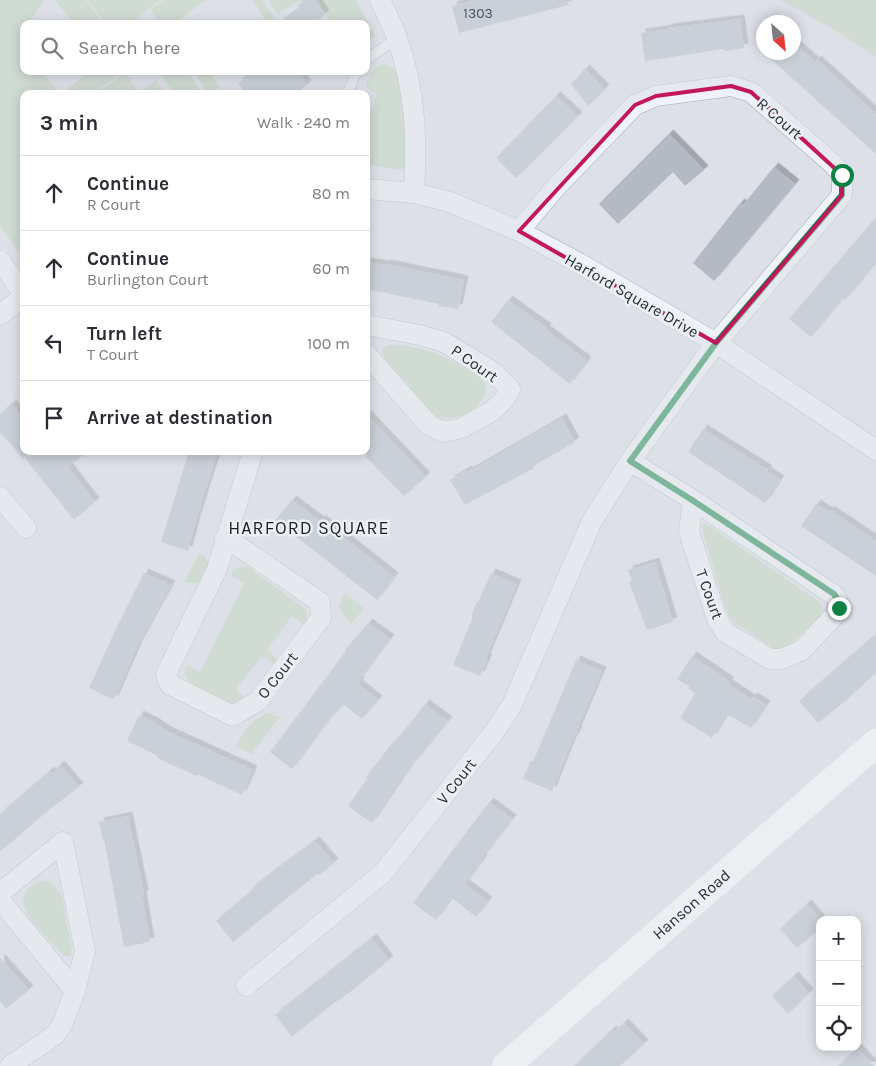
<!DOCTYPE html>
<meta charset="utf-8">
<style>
:root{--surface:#fff;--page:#f2f2f3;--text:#2b2b33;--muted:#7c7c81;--line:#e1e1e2}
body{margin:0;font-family:Karla,sans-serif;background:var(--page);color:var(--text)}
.controls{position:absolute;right:15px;bottom:15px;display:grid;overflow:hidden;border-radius:10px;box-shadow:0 2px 12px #0003}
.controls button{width:45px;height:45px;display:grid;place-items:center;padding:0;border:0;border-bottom:1px solid var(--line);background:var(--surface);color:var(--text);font:25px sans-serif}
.compass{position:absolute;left:756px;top:15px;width:45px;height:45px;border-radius:50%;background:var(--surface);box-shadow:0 2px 12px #0003;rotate:153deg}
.stop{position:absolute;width:15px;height:15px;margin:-11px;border:4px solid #0b8043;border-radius:50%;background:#fff}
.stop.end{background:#0b8043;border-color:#fff;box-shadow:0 1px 5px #0008}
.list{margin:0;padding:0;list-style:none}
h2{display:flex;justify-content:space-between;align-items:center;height:65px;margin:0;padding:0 20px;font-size:21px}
h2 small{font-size:16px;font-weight:400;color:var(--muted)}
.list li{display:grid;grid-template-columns:32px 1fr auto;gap:15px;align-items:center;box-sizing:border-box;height:75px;padding:0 20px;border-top:1px solid var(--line)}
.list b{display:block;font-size:19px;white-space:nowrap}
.list p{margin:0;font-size:16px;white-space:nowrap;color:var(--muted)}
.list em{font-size:16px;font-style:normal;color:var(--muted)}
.icon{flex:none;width:28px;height:28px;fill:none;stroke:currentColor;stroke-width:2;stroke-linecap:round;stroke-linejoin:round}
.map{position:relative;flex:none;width:876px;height:1066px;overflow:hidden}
.search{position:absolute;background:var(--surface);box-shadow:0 2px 12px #0003;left:20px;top:20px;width:350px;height:55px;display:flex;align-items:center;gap:12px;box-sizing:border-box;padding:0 18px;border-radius:10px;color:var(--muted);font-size:19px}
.panel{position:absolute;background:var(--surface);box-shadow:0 2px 12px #0003;left:20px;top:90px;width:350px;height:365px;border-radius:10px}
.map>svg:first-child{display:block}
</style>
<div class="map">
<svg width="876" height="1066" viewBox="0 0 876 1066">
<defs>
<filter id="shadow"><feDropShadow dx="4.5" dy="-4.5" stdDeviation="0" flood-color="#0004"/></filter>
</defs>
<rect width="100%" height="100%" fill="#dde1e7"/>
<path fill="#c2d2bd" d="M0,0h44l-15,24h-5v9l-5,11 5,6v21h17l19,23h-36v165l-24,-33z
M55,0h31l17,24h-29z
M88,0h73l-33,24h-23z
M164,0h42l-30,22 1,2h-17l-10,-14z
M252,0h10l14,19 -8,4z
M268,0h32l-22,14z
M318,0h38l19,36 -9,5v-17h-34z
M781,0h95v57l-35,-23z
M381,65c6,0 11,1 14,5 10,16 13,79 10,98l-6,2 -33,-5v-40l11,-30 -10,-7 -1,-6 8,-13z
M84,71h40l-31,23h-32l22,-17z
M168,71h19l16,23h-29l-12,-18z
M193,71h16l11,16 -11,7z
M125,73l14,19 17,-12 9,14h-70z
M389,345c30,-1 57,11 82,26 5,3 12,6 14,12 6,22 -27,39 -44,35 -11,-3 -21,-17 -28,-25 -11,-12 -29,-27 -31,-43l2,-3z
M705,523l115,79 3,8 -3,8 -36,31h-10l-37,-25 -6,-5 -4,-7 -24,-78 -1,-10z
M199,553l6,3 4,8c-6,14 -7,23 -25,18z
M247,566l58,43 2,2v13l-2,2 -13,-10 -25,34 11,10 -4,4 -12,-8 -26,34 9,8 -6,7h-8l-41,-22 -5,-8v-7l4,-2 11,6 44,-89 -13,-7c2,-8 9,-9 16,-10z
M345,593l19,15 -12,15 -10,-9 -3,-7z
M268,713l12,4 -28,37 -16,-8c6,-13 17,-28 32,-33z
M43,881l8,1 10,11 11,57 -2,6h-6c-11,-12 -31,-31 -38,-44 -8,-15 2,-29 17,-31z"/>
<path fill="#b4bac4" filter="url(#shadow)" d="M306,0h9l10,15 -13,9h-34l21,-15 -2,-3z
M474,0h93l1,5 -109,28 -7,-27z
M740,19l4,29 -19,3 -1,-2 -79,12 -4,-28 27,-4v-1z
M794,43l21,19 2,-2 59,54v40l-113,-102h31z
M585,69l20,20 -17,17 -17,-22z
M255,71h42l10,14 -11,9h-50l-8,-11z
M556,96l22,20 -62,62 -20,-20z
M669,134l35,36 -19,16 -12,-14 -55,52 -19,-20z
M774,167l21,17 -81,97 -21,-18 47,-60 3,2z
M876,217v46l-31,37 -2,-2 -32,39 -22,-18z
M366,262l20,3 1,-1 77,16 -6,29 -19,-3v-2l-73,-15z
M508,300l39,28 -1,2 41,31 -17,23 -79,-62z
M12,404l12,14v33h64l-20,16 27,35 -21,18 -50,-63v3l-24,-28v-18z
M366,414l60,63 -22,19 -38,-39z
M562,418l13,24 -42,24 1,2 -69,37 -15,-25 17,-10 1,2z
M703,429l65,41 -1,2 13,8 -15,23 -77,-51z
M189,451h29l-21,66 -9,34 -27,-9z
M292,500l28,21 1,-2 73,58 -17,23 -74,-58 -13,-10 -1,1 -15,-11z
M816,504l13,8 1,-2 46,31v35l-75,-50z
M655,562l18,60 -26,8 -18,-48 3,-1 -4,-11z
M144,573l27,12 -32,58 -25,57 -25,-12 24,-53z
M491,573l26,11 -31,74h2l-8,18 -27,-11 20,-48 -2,-1 6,-14h1z
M368,623l22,16 -31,41 1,1 -2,3 20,16 -16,19 -19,-15 -10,12 -1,-1 -40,54 -22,-17 76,-101 -1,-1z
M876,634v39l-33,30 -25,20 -19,-22z
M692,656l37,25 -1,3 23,15 2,-2 13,8 -15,23 -24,-14 -15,24 -32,-20 15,-24 -7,-6 2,-1 -13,-8z
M576,660l26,11 -25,59 1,1 -7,12 -19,48 -29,-12 8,-18 2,1z
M425,704l23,17 -40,49 -36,53 -24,-17 20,-28 -2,-1 10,-13 18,-23 1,1z
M139,715l17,8v1l13,8 84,38 -11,25 -45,-21v2l-27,-12 -13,-6 1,-2 -31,-15z
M60,765l19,22 -28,21 -51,44v-38l50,-43 2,2z
M489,802l23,17 -30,39 1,1 -18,25 23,17 -12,16 -24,-19 -16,22 -23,-17z
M128,816l16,78 -2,1 8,47 -26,5 -20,-108 -1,1 -4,-18z
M315,841l19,22 -15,12 -2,-1 -84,68 -17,-21 37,-31 -1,-2z
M807,904l13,15v9l-23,20 -17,-19z
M372,938l17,22 -35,29 -24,17 -38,31 -17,-22z
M0,958l29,32 -23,19 -6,-8z
M794,976l15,17 -21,21 -16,-18z
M624,1023l20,21 -24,22h-46l38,-36 2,2z
M857,1048l17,18h-36z"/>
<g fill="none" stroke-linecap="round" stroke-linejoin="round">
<defs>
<path id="lane" d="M366,60l31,-22
M347,94l10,-23"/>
<path id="street" d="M380,0c6,13 13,25 17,38 19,53 20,101 17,155
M366,189l48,4 36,9 69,29 60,32 137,80 160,107
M0,261l24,33
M0,315l24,-19
M366,325l54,10 24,7 49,30 17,17 -6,11 -12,11 -30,17 -19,4 -14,-7 -63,-71
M630,461l63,39 141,95c5,7 5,12 1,20l-34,36 -20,8h-11l-45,-27 -8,-13 -28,-87 4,-32
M0,497l26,31
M225,539l16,9 79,54 1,16 -63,83 -25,15 -64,-32 -3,-10 51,-105 36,-118
M0,893l63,-51 22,109 -10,40 -13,34 -7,10 -45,31
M0,900l75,91
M246,986l137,-113 112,-142 17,-26 80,-184 38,-60 86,-118 126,-148v-20l-8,-10 -83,-73 -20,-6 -75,10 -21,9 -78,81 -38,45"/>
</defs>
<use href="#lane" stroke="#a2a8b1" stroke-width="11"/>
<use href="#street" stroke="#a2a8b1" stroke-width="21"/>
<use href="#lane" stroke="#eff2f6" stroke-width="10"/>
<use href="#street" stroke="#eff2f6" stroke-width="20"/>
<path stroke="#fff" stroke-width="28" d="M506,1066l370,-323"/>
</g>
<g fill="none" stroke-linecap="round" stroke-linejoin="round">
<path stroke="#0b8043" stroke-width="6" d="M839,608l-1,-8 -4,-6 -142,-94 -62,-39 86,-118 126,-148v-20"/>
</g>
<path d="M0 0H876V1066H0ZM731,86l20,6 91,83v20l-126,148 -197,-112 116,-126 21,-9z" fill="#dde1e7" fill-opacity=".55" fill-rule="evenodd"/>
<path fill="none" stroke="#c2185b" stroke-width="4" stroke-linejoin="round" d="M731,86l20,6 91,83v20l-126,148 -197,-112 116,-126 21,-9z"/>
<g text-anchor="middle" stroke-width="5" stroke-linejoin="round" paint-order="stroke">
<g font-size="14" fill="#4a5260">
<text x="478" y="18">1303</text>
</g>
<g font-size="16" fill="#262f3e" stroke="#ecf0f5">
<text transform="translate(780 118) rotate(41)" y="6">R Court</text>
<text transform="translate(632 295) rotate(30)" y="6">Harford Square Drive</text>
<text transform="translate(475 363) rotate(35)" y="6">P Court</text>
<text transform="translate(710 594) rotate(70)" y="6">T Court</text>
<text transform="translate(277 675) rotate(-52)" y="6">O Court</text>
<text transform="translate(456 781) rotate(-52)" y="6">V Court</text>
<text transform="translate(691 904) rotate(-41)" y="6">Hanson Road</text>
</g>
<g font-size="18" letter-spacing="1" fill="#18202f" stroke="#ecf0f5">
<text x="309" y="534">HARFORD SQUARE</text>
</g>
</g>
</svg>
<div class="controls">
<button>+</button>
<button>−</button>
<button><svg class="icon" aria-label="locate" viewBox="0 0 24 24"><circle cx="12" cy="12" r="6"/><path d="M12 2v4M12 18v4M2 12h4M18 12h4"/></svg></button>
</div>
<svg class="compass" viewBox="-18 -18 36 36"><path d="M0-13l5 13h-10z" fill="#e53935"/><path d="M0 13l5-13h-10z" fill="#7c7c81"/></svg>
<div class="stop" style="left:842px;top:175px"></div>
<div class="stop end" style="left:839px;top:608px"></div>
<div class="search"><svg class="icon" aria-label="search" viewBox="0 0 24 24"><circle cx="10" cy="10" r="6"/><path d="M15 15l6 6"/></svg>Search here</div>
<section class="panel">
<h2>3 min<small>Walk · 240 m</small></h2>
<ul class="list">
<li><svg class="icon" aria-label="ahead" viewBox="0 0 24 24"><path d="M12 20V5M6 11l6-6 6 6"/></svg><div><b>Continue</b><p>R Court</p></div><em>80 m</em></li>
<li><svg class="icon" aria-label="ahead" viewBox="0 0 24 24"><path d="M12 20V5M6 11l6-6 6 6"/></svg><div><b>Continue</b><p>Burlington Court</p></div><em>60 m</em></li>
<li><svg class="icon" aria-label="left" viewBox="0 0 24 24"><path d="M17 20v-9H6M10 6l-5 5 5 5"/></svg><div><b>Turn left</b><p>T Court</p></div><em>100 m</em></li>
<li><svg class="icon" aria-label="arrive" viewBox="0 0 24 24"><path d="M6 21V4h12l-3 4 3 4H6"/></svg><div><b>Arrive at destination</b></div></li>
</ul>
</section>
</div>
